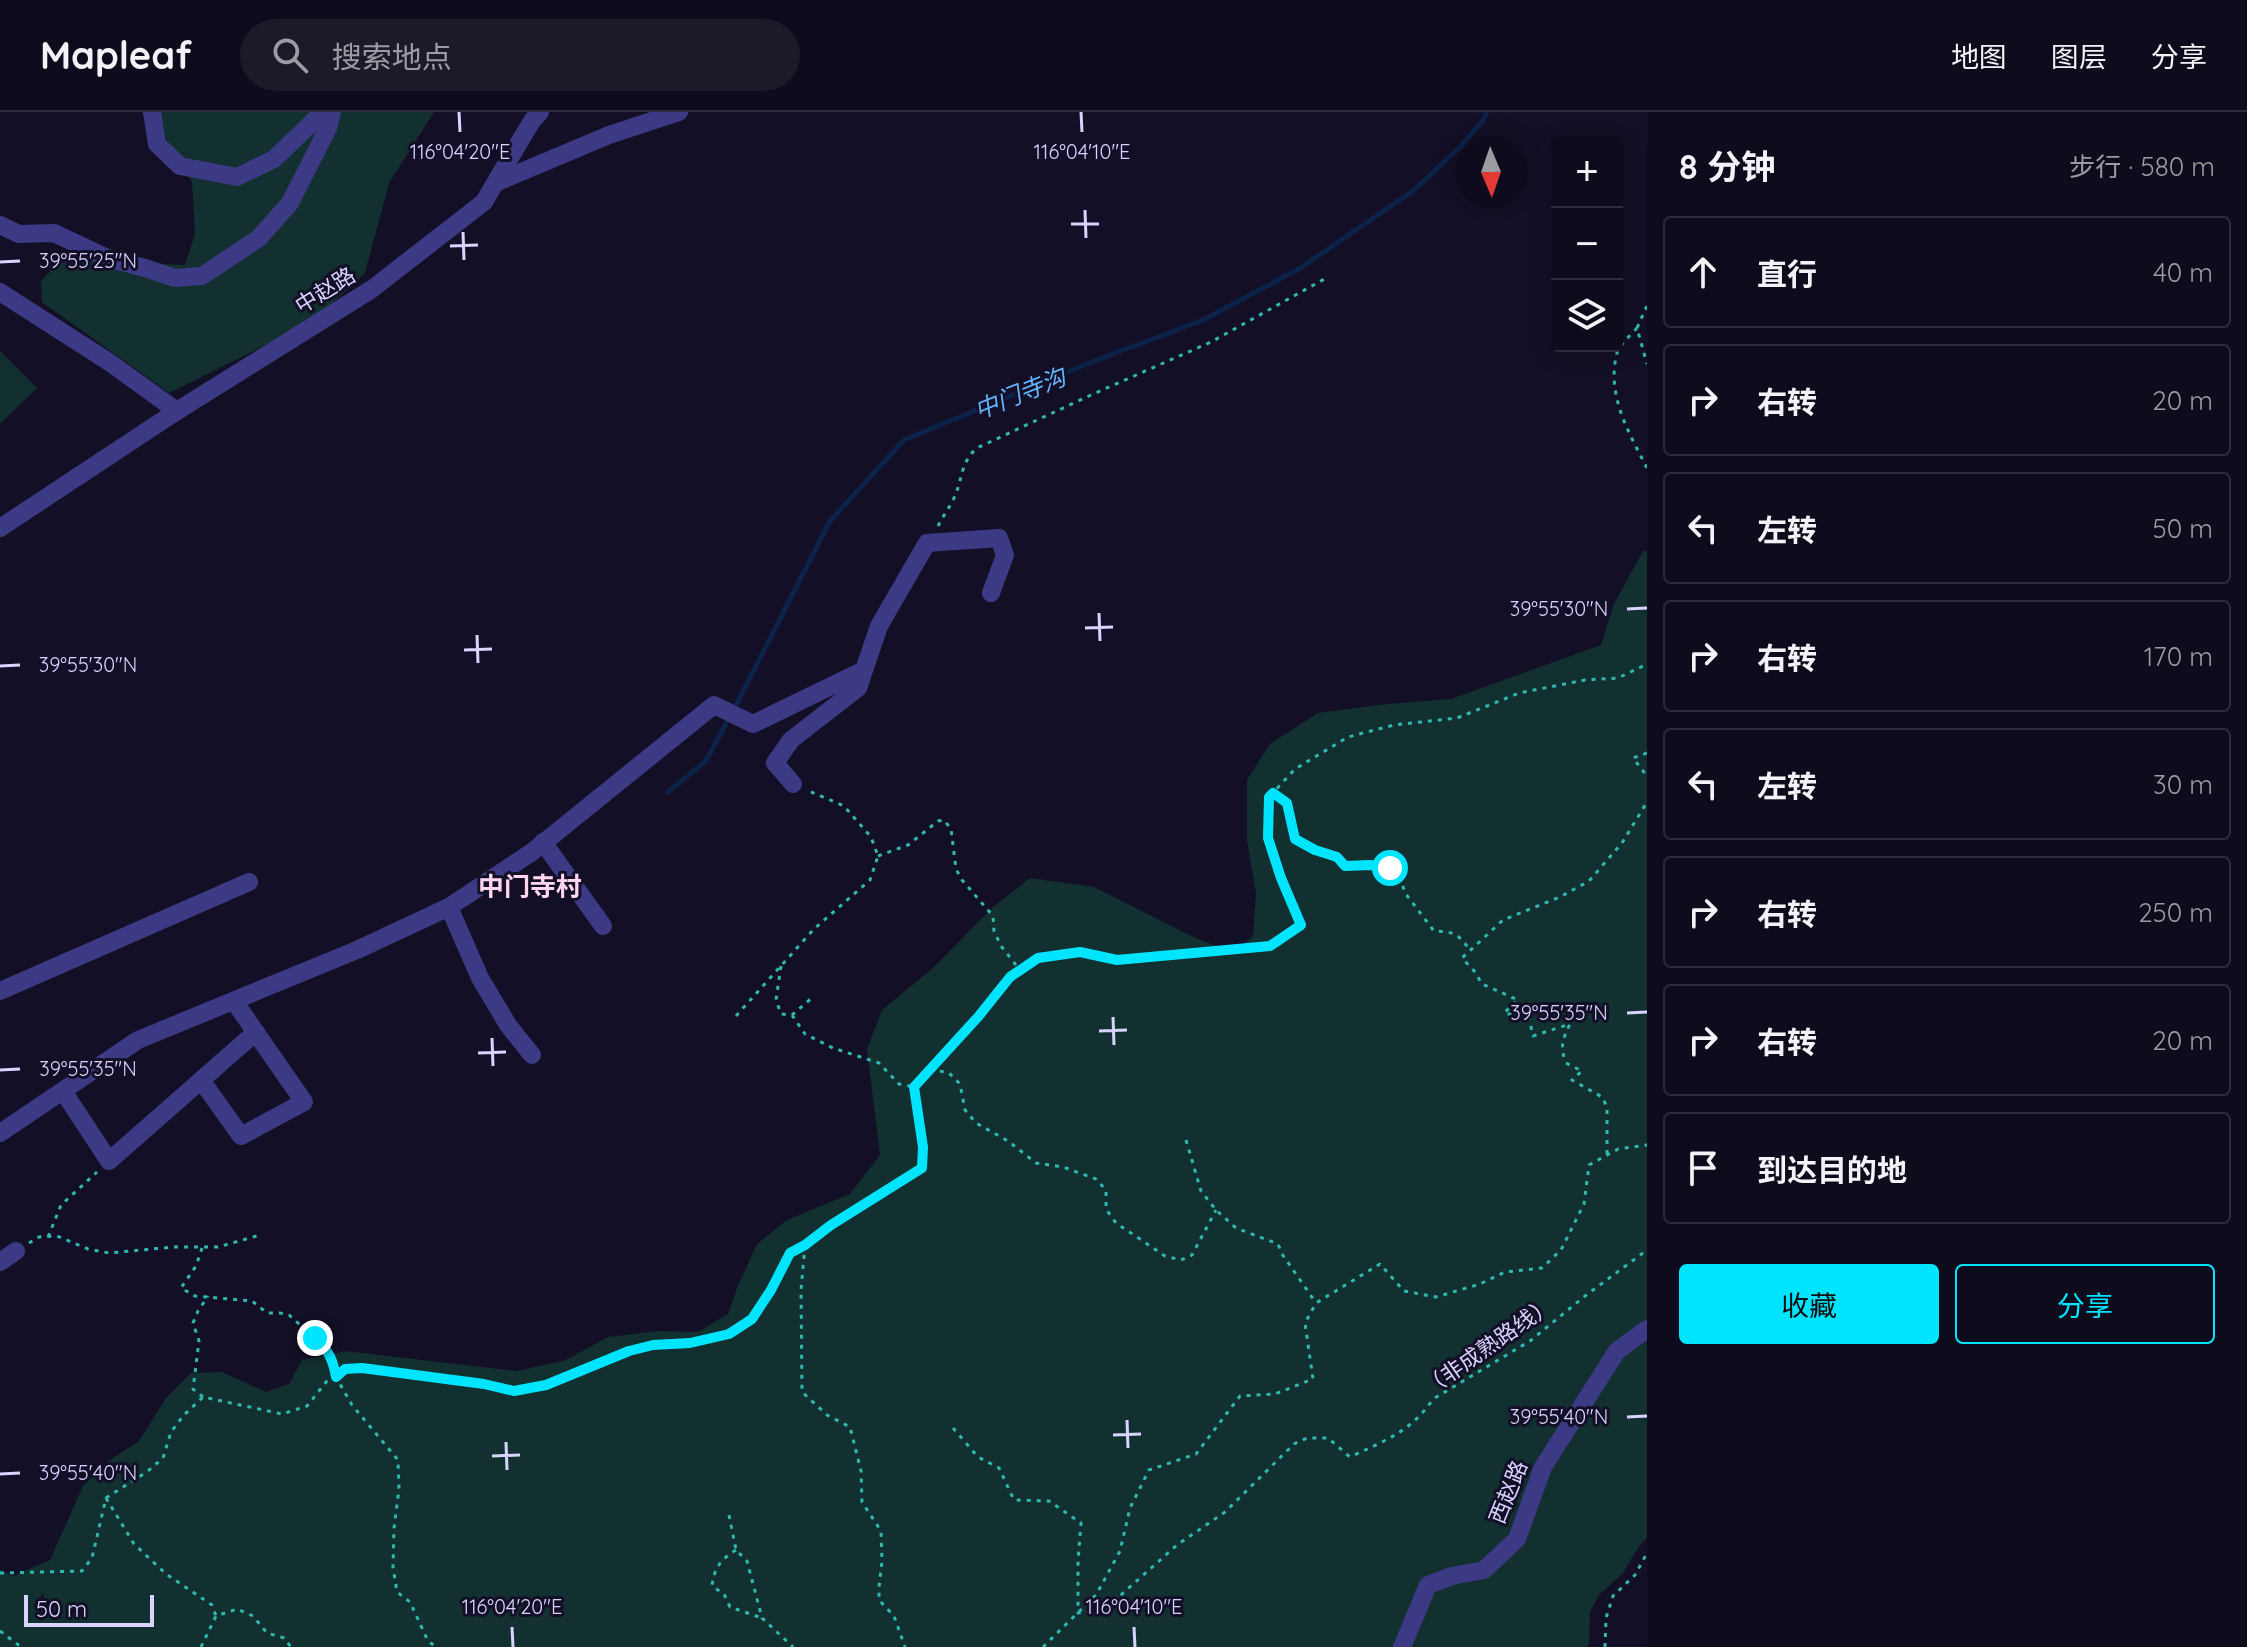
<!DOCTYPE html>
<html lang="zh">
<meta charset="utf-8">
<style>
:root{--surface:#0e0b1c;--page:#1c1929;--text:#f1f3f6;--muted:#9b9ba3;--line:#2e2b3b;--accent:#00e5ff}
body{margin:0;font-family:Quicksand,"Noto Sans SC",sans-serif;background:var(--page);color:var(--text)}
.controls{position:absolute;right:24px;top:24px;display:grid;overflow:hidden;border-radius:8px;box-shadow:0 4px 20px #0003}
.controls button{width:72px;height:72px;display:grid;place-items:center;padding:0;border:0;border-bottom:2px solid var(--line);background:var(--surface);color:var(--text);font:40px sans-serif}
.compass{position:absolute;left:1455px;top:24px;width:72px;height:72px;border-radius:50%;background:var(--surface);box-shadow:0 4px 20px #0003;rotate:178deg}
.scale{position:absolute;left:24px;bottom:20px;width:130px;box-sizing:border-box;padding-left:8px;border:4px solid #d9d4ff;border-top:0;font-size:22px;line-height:28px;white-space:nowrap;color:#d9d4ff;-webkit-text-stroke:6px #130f26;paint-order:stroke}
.stop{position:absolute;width:24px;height:24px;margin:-18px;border:6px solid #00e5ff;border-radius:50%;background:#fff}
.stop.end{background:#00e5ff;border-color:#fff;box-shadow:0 2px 8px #0008}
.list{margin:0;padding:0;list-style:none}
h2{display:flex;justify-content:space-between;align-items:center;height:104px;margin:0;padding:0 32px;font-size:34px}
h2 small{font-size:26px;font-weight:400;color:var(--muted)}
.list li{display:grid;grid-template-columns:52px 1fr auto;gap:24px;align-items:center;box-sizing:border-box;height:112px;margin:0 16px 16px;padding:0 16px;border:2px solid var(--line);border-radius:8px}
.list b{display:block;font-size:30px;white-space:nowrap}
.list em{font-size:26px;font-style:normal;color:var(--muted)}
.actions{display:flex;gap:16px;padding:24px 32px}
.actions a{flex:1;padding:18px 0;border:2px solid var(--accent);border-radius:8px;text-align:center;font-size:28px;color:var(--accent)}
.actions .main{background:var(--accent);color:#111}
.icon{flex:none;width:44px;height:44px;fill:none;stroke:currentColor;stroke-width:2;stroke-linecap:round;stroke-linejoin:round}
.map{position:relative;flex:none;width:1647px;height:1535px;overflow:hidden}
header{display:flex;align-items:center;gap:48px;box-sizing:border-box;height:112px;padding:0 40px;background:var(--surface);border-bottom:2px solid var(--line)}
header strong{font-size:38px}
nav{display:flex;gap:44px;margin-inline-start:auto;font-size:28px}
.search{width:560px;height:72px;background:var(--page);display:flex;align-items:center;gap:20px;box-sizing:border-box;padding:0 28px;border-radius:44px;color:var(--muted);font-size:30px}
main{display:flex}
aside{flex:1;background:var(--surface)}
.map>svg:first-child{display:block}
</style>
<header>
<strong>Mapleaf</strong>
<div class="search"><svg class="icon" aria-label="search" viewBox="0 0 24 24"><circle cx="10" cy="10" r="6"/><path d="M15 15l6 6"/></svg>搜索地点</div>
<nav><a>地图</a><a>图层</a><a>分享</a></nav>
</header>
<main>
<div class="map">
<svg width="1647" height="1535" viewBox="0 0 1647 1535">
<rect width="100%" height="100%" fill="#130f26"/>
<path fill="#12302f" d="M160,0h274l-45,71 -24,90 -51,48 -145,72 -127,-91 -1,-21 25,-27 52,8 67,3 10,-32 -3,-51 -28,-47z
M0,239l37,37 -37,36z
M1643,439h4v987l-7,7 -17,28 -24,22 -9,17 -1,33 -5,2h-1584v-78l13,7 37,-16 33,-74 21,-22 35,-23 27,-43 25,-25 31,-1 44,20 23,-8 13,-24 43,-9 172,20 49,-11 42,-23 50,-6 40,1 30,-18 9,-26 20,-44 30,-24 63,-26 30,-39 -13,-106 15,-39 51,-42 60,-61 37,-29 64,9 97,49 43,17 19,-17 3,-43 -9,-52v-61l23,-36 48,-31 69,-9 64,-5 150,-54 13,-41z"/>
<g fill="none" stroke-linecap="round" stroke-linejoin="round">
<path stroke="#0c2248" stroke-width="5" d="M734,597l96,-188 74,-81 193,-80 104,-39 98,-52 115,-79 46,-43 24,-28 3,-7
M668,680l38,-31 23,-43"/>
<path stroke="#2fb8b0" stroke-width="3" stroke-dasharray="4 6" stroke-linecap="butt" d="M1647,194l-10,22 10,36
M1637,216c-6,7 -17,16 -20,25 -11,42 12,80 30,115
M938,414c5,-10 12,-19 17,-30 7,-16 6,-35 22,-48l114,-53 120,-53 117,-65
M1647,641l-14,5 14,18
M1273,681l14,10 8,36 20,11 22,7 8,9 25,-1 20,3 10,9 5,16 29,38c21,1 23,2 36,19
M878,744l30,-11 30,-24 6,-1 7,9 5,40 6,11 31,36 1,15 7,15 19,24
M781,854l-5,34 5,14 11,1 22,-19
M792,903l13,19 28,14 46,15 20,21 15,3
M736,904l78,-87 56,-49 8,-24 -7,-19 -27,-31 -35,-15
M930,957l19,4 11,11 5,26 11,13 32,18 28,22 27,4 33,12 10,11v19l10,14 49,33 16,4 11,-5 24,-45
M1186,1028l15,51 15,19 20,18 42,16 4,10 34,49
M1607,1042v-47l-5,-10 -30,-17 10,-9 -16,-8c-6,-16 -4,-23 4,-39l-37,12 -4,-18 -25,-5 14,-13 -36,-16 -7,-12 -13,-14 41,-38 57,-23 29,-16 33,-38 25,-41
M48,1125l13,-32 36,-33
M29,1131l10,-6 18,-1 31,13 21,4 65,-6h44l42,-12
M805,1133l-4,45 1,102 25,23 23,12 11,44 1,31 19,29 1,30 -3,26v13l15,16 11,31
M202,1136l-6,18 -15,22 14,8 57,5 15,12h13l9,2 38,34 7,12 2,16 16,28 46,55 1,29 -5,39 -1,39 4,25 13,10 18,39 8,6
M203,1285l-10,-8 6,-48 -6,-18 5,-12 10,-15
M953,1316l25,29 21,11 15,32 35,1 32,22 -3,38v52l26,-3 73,-65 48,-33 69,-68 13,-6h21l22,19c34,-16 61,-25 83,-58l97,-58 55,-45 62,-46
M106,1386l28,46 32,30 46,31 4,11
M729,1403l7,35 11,11 15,57 31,29
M736,1438c-15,9 -22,18 -24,36l12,8 6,13 32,11
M0,1461l82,-2 10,-13 14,-60 42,-27 15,-13 8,-26 13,-17 19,-18 79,17 25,-8 20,-25 18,-12 17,-1 122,16 30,7 32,-6 83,-34 24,-6 37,-2 39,-9 23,-15 19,-29 19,-37 15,-8 26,-20 91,-57 1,-21 -9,-60 64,-70 32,-40 28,-19 42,-6 37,8 153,-14 31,-21 -20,-47 -13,-40 1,-41 26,-28 53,-32 46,-12 63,-7 62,-25 66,-13 33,-2 29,-14
M0,1519l21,16
M201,1535l15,-31 21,-7 16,7 14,17 17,5 7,9
M1043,1535l53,-52 24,-44 10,-43 19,-38 47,-16 44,-58 35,-2 38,-15 -8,-56 11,-20 64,-39 24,27 32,6 44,-13 25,-12 37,-4 19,-18 23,-46 5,-39 29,-16 29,-4
M1605,1535l1,-29 7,-22 22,-21 12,-22"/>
<path stroke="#3d3a85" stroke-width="18" d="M152,0l5,32 23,22 57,11 37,-18 49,-47
M495,71l37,-62 8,-9
M0,113l19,9 35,-1 53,25 38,10 30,10 27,-2 57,-38 31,-35 38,-75 4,-16
M0,180l109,70 68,49
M0,416l177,-117 195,-122 112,-87 11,-19 114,-48 70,-23
M793,672l-18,-21 16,-23 67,-52 21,-62 48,-83 72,-5 6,17 -14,38
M543,730l60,84
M449,795l31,71 28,47 24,30
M0,879l249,-109
M201,968l40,56 63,-34 -70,-101
M63,979l46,70 147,-129
M0,1021l138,-93 219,-90 92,-43 83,-55 182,-147 39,19 111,-54
M0,1150l16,-11
M1402,1535l26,-62 24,-9 32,-6 33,-31 26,-72 74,-116 30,-22"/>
</g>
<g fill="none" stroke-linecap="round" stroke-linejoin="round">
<path stroke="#00e5ff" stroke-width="10" d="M315,1226c13,12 18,21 21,39l9,-8 17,-1 122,16 30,7 32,-6 83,-34 24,-6 37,-2 39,-9 23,-15 19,-29 19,-37 15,-8 26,-20 91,-57 1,-21 -9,-60 64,-70 32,-40 28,-19 42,-6 37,8 153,-14 31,-21 -20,-47 -13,-40 1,-41 4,-4 14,10 8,36 20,11 22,7 8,9 25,-1 20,3"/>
</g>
<path fill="none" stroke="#d9d4ff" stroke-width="3" d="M459,0l1,20M1081,0l1,20M1085,98l1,28M1071,112h28M463,120l1,28M450,134l28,-1M0,150l20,-1M1627,497l20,-1M1099,501l1,28M1085,516l28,-1M477,523l1,28M464,538l28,-1M0,554l20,-1M1627,901l20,-1M1113,905l1,28M1099,919l28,-1M492,926l1,28M478,941l28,-1M0,958l20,-1M1627,1305l20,-1M1127,1308l1,28M1113,1323l28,-1M506,1330l1,28M492,1344l28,-1M0,1362l20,-1M512,1515l1,20M1134,1515l1,20"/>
<g text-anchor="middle" stroke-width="6" stroke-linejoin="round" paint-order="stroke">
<g font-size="22" fill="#d9d4ff" stroke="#130f26">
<text transform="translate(325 178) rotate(-32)" y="8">中赵路</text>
<text transform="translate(1488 1234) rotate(-35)" y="8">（非成熟路线）</text>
<text transform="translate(1508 1380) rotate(-68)" y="8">西赵路</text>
</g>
<g font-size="24" font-style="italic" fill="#62b6ff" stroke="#130f26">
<text transform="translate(1020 282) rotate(-22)" y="8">中门寺沟</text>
</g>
<g font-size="26" font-weight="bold" fill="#ffd6f0" stroke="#130f26">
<text x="530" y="784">中门寺村</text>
</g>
</g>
<g font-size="20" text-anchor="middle" fill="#d9d4ff" stroke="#130f26" stroke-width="6" stroke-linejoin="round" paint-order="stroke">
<text x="460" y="47">116°04'20"E</text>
<text x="1082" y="47">116°04'10"E</text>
<text x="88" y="156">39°55'25"N</text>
<text x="1559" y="504">39°55'30"N</text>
<text x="88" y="560">39°55'30"N</text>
<text x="1559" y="908">39°55'35"N</text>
<text x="88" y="964">39°55'35"N</text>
<text x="1559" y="1312">39°55'40"N</text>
<text x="88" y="1368">39°55'40"N</text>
<text x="512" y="1502">116°04'20"E</text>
<text x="1134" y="1502">116°04'10"E</text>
</g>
</svg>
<div class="controls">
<button>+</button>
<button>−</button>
<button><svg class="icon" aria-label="layers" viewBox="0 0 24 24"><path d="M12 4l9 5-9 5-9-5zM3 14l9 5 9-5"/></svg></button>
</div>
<svg class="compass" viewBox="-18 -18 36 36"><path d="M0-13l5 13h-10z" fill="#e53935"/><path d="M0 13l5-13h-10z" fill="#9b9ba3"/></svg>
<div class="scale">50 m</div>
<div class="stop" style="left:1390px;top:756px"></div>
<div class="stop end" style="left:315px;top:1226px"></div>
</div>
<aside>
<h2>8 分钟<small>步行 · 580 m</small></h2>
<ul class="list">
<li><svg class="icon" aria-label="ahead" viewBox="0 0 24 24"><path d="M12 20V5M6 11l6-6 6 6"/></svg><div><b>直行</b></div><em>40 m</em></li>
<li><svg class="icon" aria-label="right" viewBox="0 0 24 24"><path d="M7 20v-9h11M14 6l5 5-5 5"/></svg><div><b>右转</b></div><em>20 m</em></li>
<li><svg class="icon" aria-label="left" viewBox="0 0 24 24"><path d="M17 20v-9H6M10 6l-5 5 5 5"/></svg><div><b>左转</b></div><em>50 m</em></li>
<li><svg class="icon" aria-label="right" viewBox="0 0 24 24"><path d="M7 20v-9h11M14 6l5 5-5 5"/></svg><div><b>右转</b></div><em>170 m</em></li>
<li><svg class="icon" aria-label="left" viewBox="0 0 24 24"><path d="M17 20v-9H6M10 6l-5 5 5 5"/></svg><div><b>左转</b></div><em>30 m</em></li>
<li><svg class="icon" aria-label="right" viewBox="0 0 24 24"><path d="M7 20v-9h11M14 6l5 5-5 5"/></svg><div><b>右转</b></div><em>250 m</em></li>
<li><svg class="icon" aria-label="right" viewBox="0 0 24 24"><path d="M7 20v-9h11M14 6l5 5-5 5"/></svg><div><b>右转</b></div><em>20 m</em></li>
<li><svg class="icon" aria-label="arrive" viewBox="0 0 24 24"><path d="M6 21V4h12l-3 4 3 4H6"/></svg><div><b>到达目的地</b></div></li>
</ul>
<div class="actions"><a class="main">收藏</a><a>分享</a></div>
</aside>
</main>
